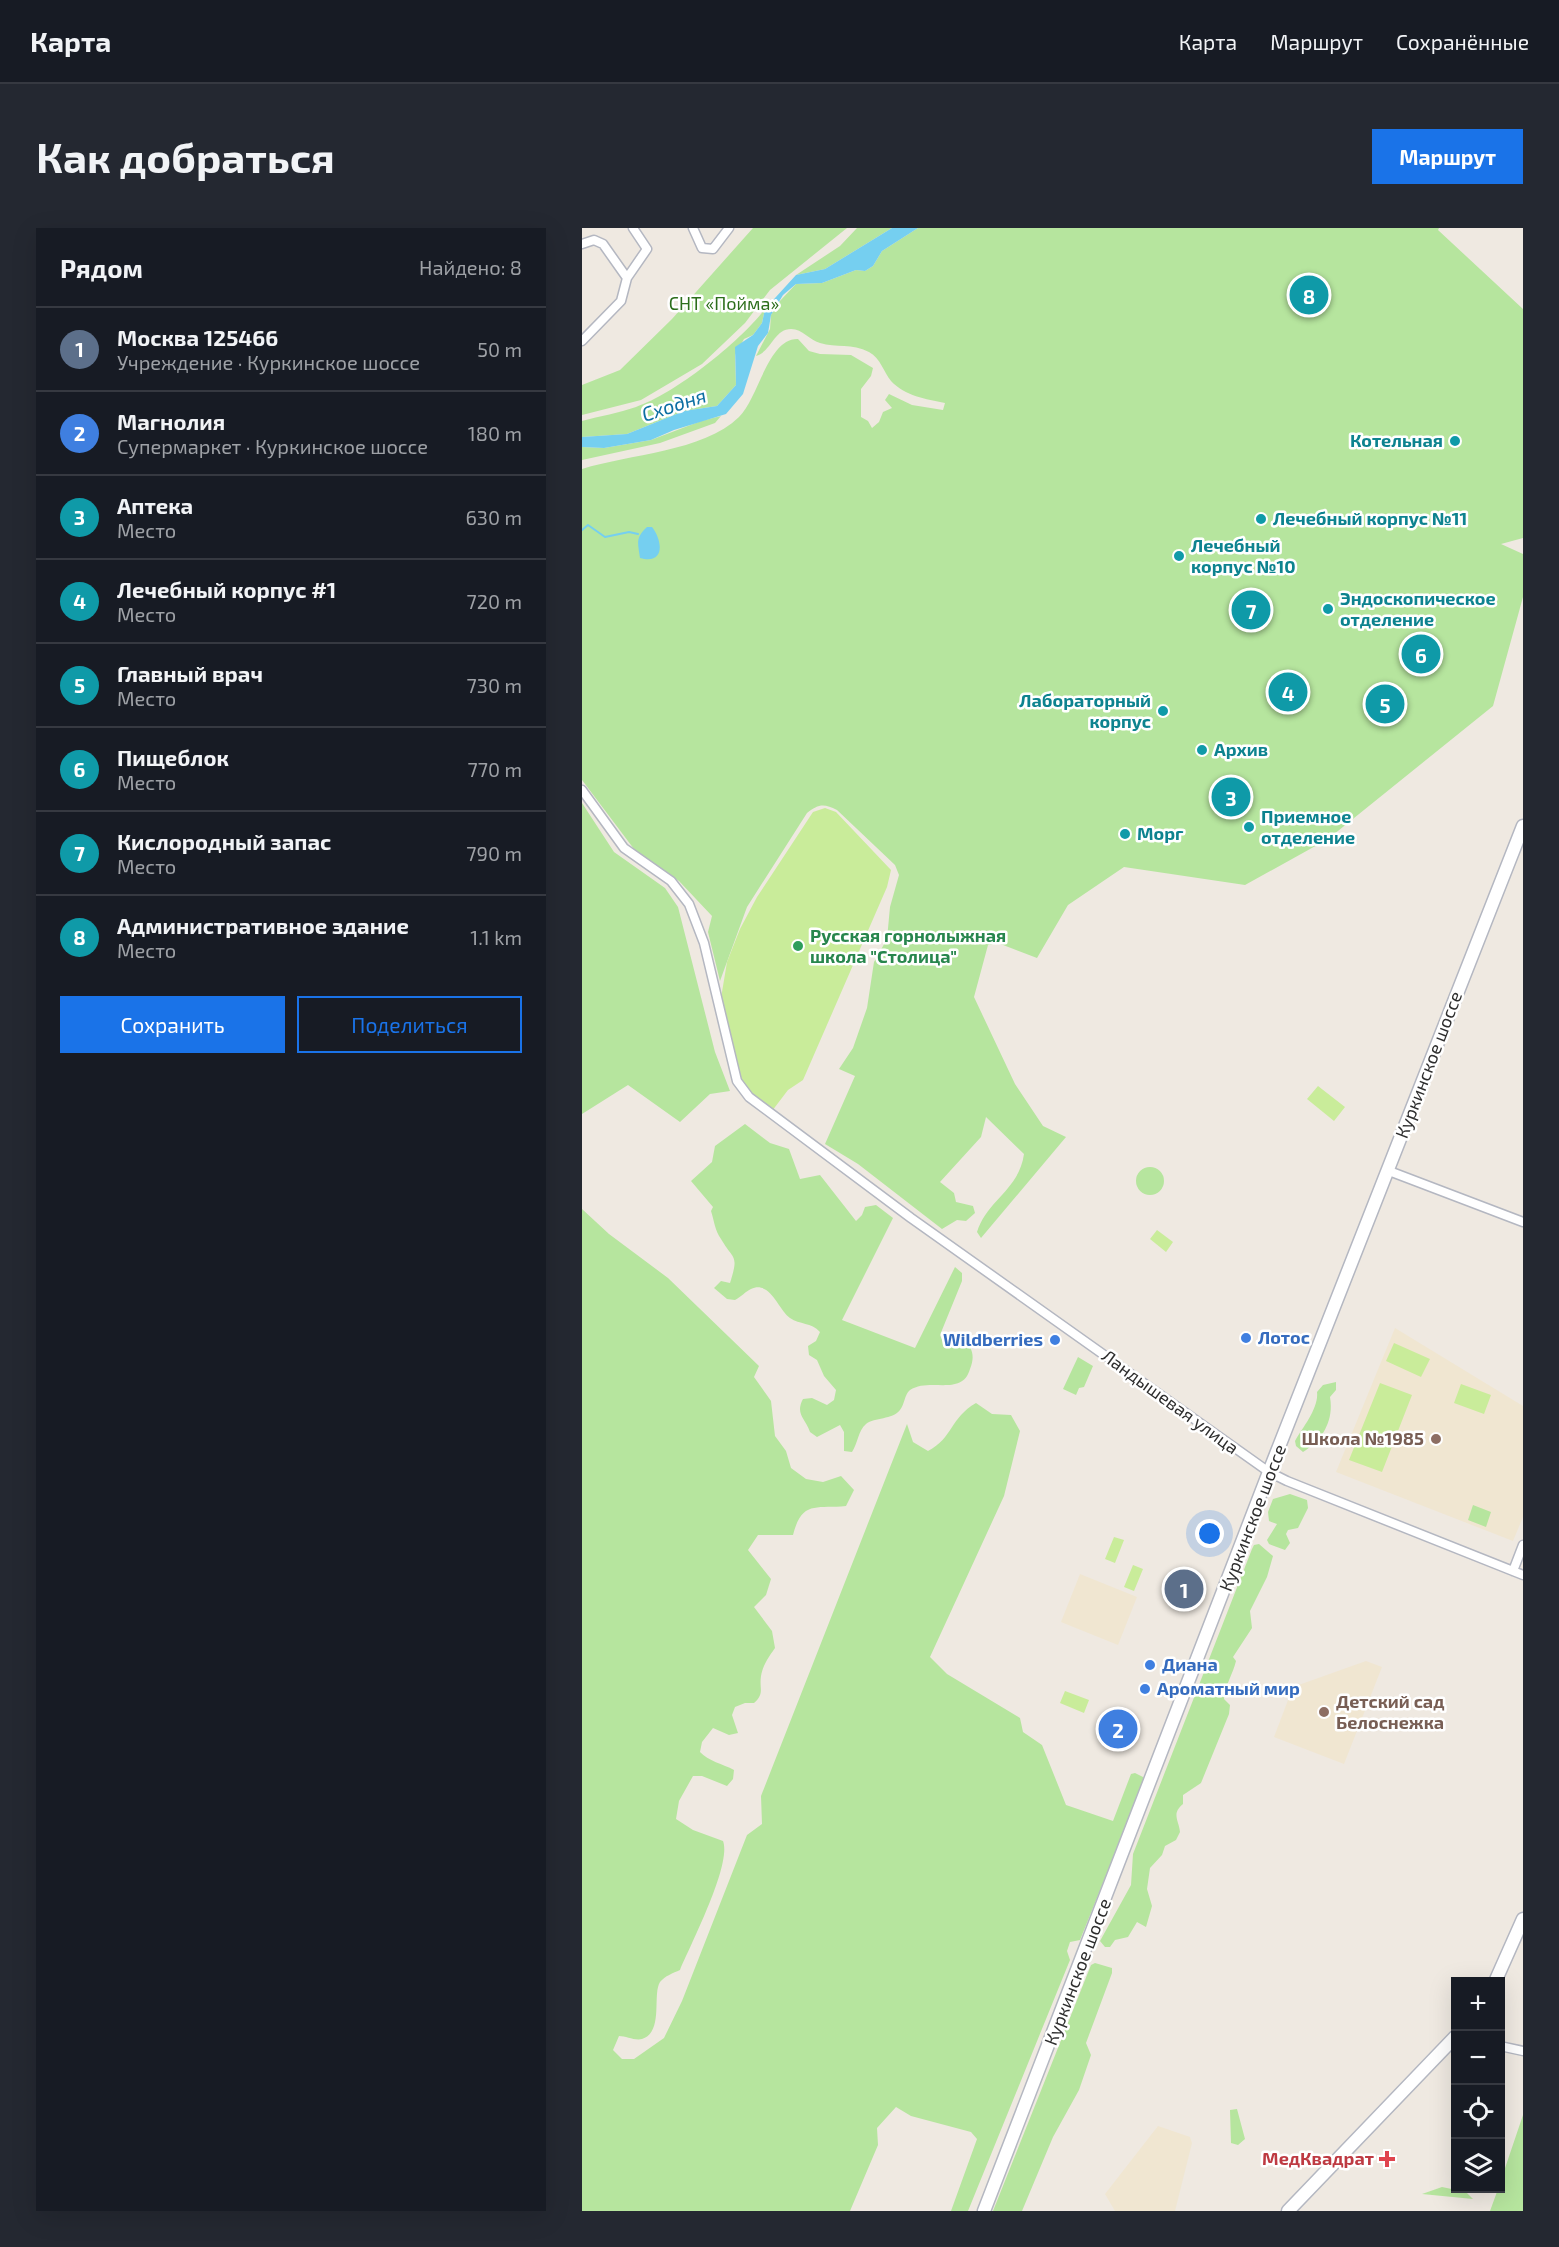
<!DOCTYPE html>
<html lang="ru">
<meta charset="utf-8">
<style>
:root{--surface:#171b24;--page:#242831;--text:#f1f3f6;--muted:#9ea1a6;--line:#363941;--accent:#1a73e8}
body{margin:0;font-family:"Exo 2",sans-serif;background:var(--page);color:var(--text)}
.controls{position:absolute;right:18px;bottom:18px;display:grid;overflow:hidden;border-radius:0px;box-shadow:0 6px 24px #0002}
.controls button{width:54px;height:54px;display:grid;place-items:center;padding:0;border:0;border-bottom:2px solid var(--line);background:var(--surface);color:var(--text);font:30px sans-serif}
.you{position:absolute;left:628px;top:1306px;width:21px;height:21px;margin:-15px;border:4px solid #fff;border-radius:50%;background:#1a73e8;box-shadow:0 0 0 9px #1a73e833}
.badge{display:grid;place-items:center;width:39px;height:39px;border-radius:50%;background:var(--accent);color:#fff;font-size:20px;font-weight:700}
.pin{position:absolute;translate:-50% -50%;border:3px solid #fff;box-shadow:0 2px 6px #0006}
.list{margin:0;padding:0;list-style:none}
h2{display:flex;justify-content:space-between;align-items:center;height:78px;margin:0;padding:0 24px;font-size:26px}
h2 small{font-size:20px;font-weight:400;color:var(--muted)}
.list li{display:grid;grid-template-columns:39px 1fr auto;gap:18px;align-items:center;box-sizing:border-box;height:84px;padding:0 24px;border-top:2px solid var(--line)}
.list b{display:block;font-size:22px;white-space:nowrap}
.list p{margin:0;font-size:20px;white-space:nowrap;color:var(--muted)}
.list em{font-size:20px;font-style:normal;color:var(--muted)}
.actions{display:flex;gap:12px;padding:18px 24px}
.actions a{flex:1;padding:14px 0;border:2px solid var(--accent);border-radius:0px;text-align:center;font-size:21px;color:var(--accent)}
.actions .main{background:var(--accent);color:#fff}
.icon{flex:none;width:33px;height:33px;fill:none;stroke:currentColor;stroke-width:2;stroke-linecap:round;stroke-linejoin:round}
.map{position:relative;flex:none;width:941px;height:1983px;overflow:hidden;border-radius:0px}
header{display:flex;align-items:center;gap:36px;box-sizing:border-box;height:84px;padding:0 30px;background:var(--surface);border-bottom:2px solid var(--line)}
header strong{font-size:28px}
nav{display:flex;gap:33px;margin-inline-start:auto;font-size:21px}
.intro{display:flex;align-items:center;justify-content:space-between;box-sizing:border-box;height:144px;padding:0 36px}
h1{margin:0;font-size:42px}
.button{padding:15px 27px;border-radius:0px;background:var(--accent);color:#fff;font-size:21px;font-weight:700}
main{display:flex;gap:36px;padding:0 36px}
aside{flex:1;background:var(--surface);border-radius:0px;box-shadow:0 6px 24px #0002}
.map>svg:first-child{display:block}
</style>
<header>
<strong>Карта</strong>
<nav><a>Карта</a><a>Маршрут</a><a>Сохранённые</a></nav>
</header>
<div class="intro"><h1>Как добраться</h1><a class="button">Маршрут</a></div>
<main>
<aside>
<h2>Рядом<small>Найдено: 8</small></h2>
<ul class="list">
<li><span class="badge" style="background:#5c6f8a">1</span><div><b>Москва 125466</b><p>Учреждение · Куркинское шоссе</p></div><em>50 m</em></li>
<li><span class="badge" style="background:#3f7fe0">2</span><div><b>Магнолия</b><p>Супермаркет · Куркинское шоссе</p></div><em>180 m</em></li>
<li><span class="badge" style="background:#0f9aa8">3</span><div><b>Аптека</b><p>Место</p></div><em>630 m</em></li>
<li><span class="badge" style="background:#0f9aa8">4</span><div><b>Лечебный корпус #1</b><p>Место</p></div><em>720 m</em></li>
<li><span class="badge" style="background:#0f9aa8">5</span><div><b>Главный врач</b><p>Место</p></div><em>730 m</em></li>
<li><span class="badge" style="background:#0f9aa8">6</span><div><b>Пищеблок</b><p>Место</p></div><em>770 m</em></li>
<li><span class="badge" style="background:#0f9aa8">7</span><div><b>Кислородный запас</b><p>Место</p></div><em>790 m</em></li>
<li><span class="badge" style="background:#0f9aa8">8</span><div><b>Административное здание</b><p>Место</p></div><em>1.1 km</em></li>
</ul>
<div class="actions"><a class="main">Сохранить</a><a>Поделиться</a></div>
</aside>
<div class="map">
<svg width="941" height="1983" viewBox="0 0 941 1983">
<rect width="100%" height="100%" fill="#efe9e1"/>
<path fill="#f0e6d1" d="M813,1100l128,78v111l-10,24 -177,-69z
M498,1346l57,23 -19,48 -57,-23z
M784,1433l16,6 -38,97 -70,-27 19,-50z
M576,1898l32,11 2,6 -17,68h-60l-10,-17z"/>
<path fill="#b6e59e" d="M171,0h94l-77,62 -25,33 -43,41 -61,36 -59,15v-30l38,-15 52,-51z
M275,0h35l-67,41 -29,6 44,-29z
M336,0h521l-1,2 85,79v229l-22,6 22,10v43l-30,109 -165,133 -83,46 -121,-18 -56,38 -31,53 -39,-15 -10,2 -14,52 41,87 28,42 23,11 -85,101 -4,-6c10,-32 42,-42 47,-78l-38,-37 -5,20 -41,45 14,11 2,9 17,4 2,7 -9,8 -9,-1 -15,9 -84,-65 -33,-20 30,-68 -16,-7 14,-21 14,-40 7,-46 13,-23 3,-32 9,-32 -4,-10 -58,-55c-13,-7 -19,-6 -30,3l-60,94 -27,74 -12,-49 4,-16 -33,-35 -42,-28 -55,-73v-311c47,-15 121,-17 157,-52 20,-20 29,-79 59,-78l11,12 11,3 31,1 22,13 -2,8 -10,13v28l7,4 4,7 7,-6 4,-10 9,-4 -7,-8 4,-6 23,11 31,5 2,-7c-19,-4 -40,-7 -54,-22 -8,-10 -10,-22 -22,-29 -17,-9 -33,-4 -49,-9 -11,-3 -17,-14 -29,-14 -17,0 -20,23 -35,27l14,-27 1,-14 7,-12 18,-19 26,-1 34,-13 9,1 8,-5 9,-15z
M183,81l-3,14 -9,12 -9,4 -9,16 1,30 -19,21 -33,5 -57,23 -45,3v-16c18,-5 37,-8 54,-14 39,-13 105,-66 129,-98z
M139,188l-6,7 -55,20 -78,17v-13l22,1 47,-8 50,-19z
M0,575l32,49 51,36 13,19 37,145 15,39 -20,3 -30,28 -52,-37 -46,29z
M163,896l25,19 19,6 11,30 20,-4 36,46 6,-6 3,-8 11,-2 17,13 -51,102 73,28 40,-81 7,6v8l-22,54 4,9 26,3c4,8 3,14 0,22 -8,28 -40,8 -60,21 -6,5 -5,14 -10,20 -8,10 -25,7 -34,14 -8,7 -8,19 -14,28l-8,-1v-19l-4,-7 -23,12 -7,-5c-5,-14 -15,-18 -7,-33l9,-1 15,7 7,-5 2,-10 -12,-14 -7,-16 -8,-5 -1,-9 8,-5 4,-9c-9,-10 -20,-7 -30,-14 -12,-9 -20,-38 -39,-29 -5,2 -10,8 -16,11l-8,-1 -13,-11 7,-7 9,2c9,-29 4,-22 -9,-44 -6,-8 -7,-19 -10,-28l2,-4 -22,-26 21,-19 3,-16z
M554 953a14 14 0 1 1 28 0a14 14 0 1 1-28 0Z
M0,981l27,25 59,44 91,88 -5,11 17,24 4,35 11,15 5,17 15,11 17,3 18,-6 13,14 -8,16c-30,3 -44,-6 -53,29h-35l-10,15 23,29 -5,16 -12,12 18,24 3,17c-7,10 -12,17 -14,28 -2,13 4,17 -7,27h-9l-10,4 -3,8 6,18 -9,2 -16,-7 -11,14 -2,10c8,9 23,12 34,18l-1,9 -6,7 -25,-10h-9l-14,25 -3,18 17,11 30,11c9,23 -32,103 -43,129 -7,3 -15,6 -20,12 -8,13 4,50 -18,57 -7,2 -16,-3 -23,-3l-6,14 9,9h12l30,-21 18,-37 65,-166 15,-11 -1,-28 146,-372 6,18 15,9c25,-13 22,-33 48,-48l16,11 19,1 9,16 -16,65 -74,161 17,17 73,44 3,14 19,13 24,60 47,16 18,-47 4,-1 8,4 1,4 -64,159 -10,2 -3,9 3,9 -102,251h-17l26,-72 -6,-7 -60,-16 -15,-9 -19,21 1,17 -28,66h-268z
M496,1129l15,9 -9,21 -5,1 -3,7 -13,-6z
M754,1154v8l-6,7c4,23 -7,43 -27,55l-7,-6 -1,-5c8,-14 24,-33 22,-49l6,-7z
M708,1266l17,6 1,8 -10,20 -10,2 -2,4 4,9 -5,7 -16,-6 -2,-4 10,-16 -8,-3 -1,-9 5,-13z
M891,1277l18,7 -5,15 -18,-7z
M677,1316l14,12 -6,21 -17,34 2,17 -19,29 3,4c-3,13 -11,24 -12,38l6,6 -1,9 -28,69 -18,12v9c-12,10 -4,16 -3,28l-4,8 -11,6 -3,9 -12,13 -3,21 5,17 -6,21 -9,-5 -9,15 -13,3 -5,7h-5l-5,-6 31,-56 2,-31 119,-305 2,-4z
M513,1735l17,5v5l-26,70 5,12 -12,35 -26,47 -31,74h-29l98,-246z
M655,1881l8,30 -7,6 -7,-2 -1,-33z
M941,1887v96h-33l8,-22 2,-1 1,-8z
M860,1959l24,5 7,7 -51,-5z"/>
<path fill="#c9ec9a" d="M243,580l11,4 55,58 -4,17 -84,193 -15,10 -16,21 -27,-23 -5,-11 -20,-73 7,-42 13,-33 17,-32 56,-85z
M736,858l27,21 -11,14 -27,-22z
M575,1002l16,12 -7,10 -16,-13z
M812,1115l36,16 -9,18 -35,-16z
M798,1155l32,12 -30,77 -33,-12z
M879,1156l30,11 -7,19 -30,-11z
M532,1309l10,3 -9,23 -10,-4z
M551,1337l10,4 -9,22 -10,-4z
M483,1463l24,9 -5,13 -24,-10z"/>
<path fill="#75cff0" d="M310,0h26l-36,23 -9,15 -8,5 -9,-1 -34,13 -26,1 -13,11 -12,20 -3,18 -10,13 -15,48 -17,20 -52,16 -23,10 -47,8 -22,-1v-10l45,-3 57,-23 33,-5 19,-21 -1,-38 18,-12 9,-12 3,-14 31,-34 29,-6z
M65,299h5c11,14 13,38 -12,31 -2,-15 -5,-20 7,-31z"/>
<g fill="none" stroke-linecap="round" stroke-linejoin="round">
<path stroke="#75cff0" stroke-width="2" d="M0,302l6,-5 17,12 24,-5 9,2"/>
<defs>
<path id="street" d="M111,0l9,20 11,1 16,-21
M0,16l12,-4 9,4 24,34 -6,23 -39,40
M45,50l20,-29 -14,-21
M0,562l42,58 47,33 18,23 15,39 33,138 12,16 162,121 358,254 18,9 236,94
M807,943l134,51
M931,1343l10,-26
M918,1818l23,5"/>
<path id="secondary" d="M913,1754l28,-63
M402,1983l285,-739 254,-646
M706,1983l167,-174"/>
</defs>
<use href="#street" stroke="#b4b7c1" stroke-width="11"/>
<use href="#secondary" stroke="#b4b7c1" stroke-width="15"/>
<use href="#street" stroke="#fff" stroke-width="8"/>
<use href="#secondary" stroke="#fff" stroke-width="12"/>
</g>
<g fill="#0f9aa8" stroke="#fff" stroke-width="2">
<circle cx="873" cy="213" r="6"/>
<circle cx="679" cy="291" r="6"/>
<circle cx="597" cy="328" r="6"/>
<circle cx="746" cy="381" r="6"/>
<circle cx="581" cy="483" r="6"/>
<circle cx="620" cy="522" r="6"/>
<circle cx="667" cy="599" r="6"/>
<circle cx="543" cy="606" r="6"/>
</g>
<circle fill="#2e9e5b" stroke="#fff" stroke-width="2" cx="216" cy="718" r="6"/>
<g fill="#3f7fe0" stroke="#fff" stroke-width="2">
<circle cx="664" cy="1110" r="6"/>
<circle cx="473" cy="1112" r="6"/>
<circle cx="568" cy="1437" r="6"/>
<circle cx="563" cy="1461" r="6"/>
</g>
<g fill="#8d6e63" stroke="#fff" stroke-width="2">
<circle cx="854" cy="1211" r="6"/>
<circle cx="742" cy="1484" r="6"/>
</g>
<path fill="#e0444e" stroke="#fff" stroke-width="2" d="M802 1922h6v6h6v6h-6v6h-6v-6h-6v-6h6z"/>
<g text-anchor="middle" stroke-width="5" stroke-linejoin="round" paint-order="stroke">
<g font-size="18" fill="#2c6e1b" stroke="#fff">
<text x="142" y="82">СНТ «Пойма»</text>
</g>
<g font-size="18" font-weight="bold" fill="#0d838f" stroke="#fff" text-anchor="start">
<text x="861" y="219" text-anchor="end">Котельная</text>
<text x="691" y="297">Лечебный корпус №11</text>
<text x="609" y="324">Лечебный<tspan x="609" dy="21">корпус №10</tspan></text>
<text x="758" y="377">Эндоскопическое<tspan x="758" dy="21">отделение</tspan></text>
<text x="569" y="479" text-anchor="end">Лабораторный<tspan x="569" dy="21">корпус</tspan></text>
<text x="632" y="528">Архив</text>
<text x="679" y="595">Приемное<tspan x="679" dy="21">отделение</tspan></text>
<text x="555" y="612">Морг</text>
</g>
<g font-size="18" font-weight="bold" fill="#27864d" stroke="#fff" text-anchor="start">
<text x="228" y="714">Русская горнолыжная<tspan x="228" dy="21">школа "Столица"</tspan></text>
</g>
<g font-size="18" fill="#2e2e2e" stroke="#fff">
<text transform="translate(847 837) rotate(-69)" y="6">Куркинское шоссе</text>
<text transform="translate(588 1174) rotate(36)" y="6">Ландышевая улица</text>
<text transform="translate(671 1290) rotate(-69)" y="6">Куркинское шоссе</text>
<text transform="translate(496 1744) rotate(-69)" y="6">Куркинское шоссе</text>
</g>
<g font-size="18" font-weight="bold" fill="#366cbe" stroke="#fff" text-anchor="start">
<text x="676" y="1116">Лотос</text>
<text x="461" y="1118" text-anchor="end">Wildberries</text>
<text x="580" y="1443">Диана</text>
<text x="575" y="1467">Ароматный мир</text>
</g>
<g font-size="18" font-weight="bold" fill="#785e54" stroke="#fff" text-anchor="end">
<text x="842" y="1217">Школа №1985</text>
<text x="754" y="1480" text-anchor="start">Детский сад<tspan x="754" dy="21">Белоснежка</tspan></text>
</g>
<g font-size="18" font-weight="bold" fill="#be3a42" stroke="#fff" text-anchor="end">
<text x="792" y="1937">МедКвадрат</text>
</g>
<g font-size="20" font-style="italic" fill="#0d6fa3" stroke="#fff">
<text transform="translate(92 177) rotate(-18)" y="7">Сходня</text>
</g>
</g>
</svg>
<div class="controls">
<button>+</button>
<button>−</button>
<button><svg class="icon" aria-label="locate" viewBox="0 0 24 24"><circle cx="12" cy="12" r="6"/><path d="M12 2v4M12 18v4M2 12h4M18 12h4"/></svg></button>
<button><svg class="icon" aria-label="layers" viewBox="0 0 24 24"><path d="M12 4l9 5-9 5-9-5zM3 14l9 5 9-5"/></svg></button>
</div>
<div class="you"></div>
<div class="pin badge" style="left:602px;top:1361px;background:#5c6f8a">1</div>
<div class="pin badge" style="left:536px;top:1501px;background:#3f7fe0">2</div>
<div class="pin badge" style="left:649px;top:569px;background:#0f9aa8">3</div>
<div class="pin badge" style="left:706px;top:464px;background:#0f9aa8">4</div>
<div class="pin badge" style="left:803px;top:476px;background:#0f9aa8">5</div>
<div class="pin badge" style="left:839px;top:426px;background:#0f9aa8">6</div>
<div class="pin badge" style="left:669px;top:382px;background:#0f9aa8">7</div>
<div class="pin badge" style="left:727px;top:67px;background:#0f9aa8">8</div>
</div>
</main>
